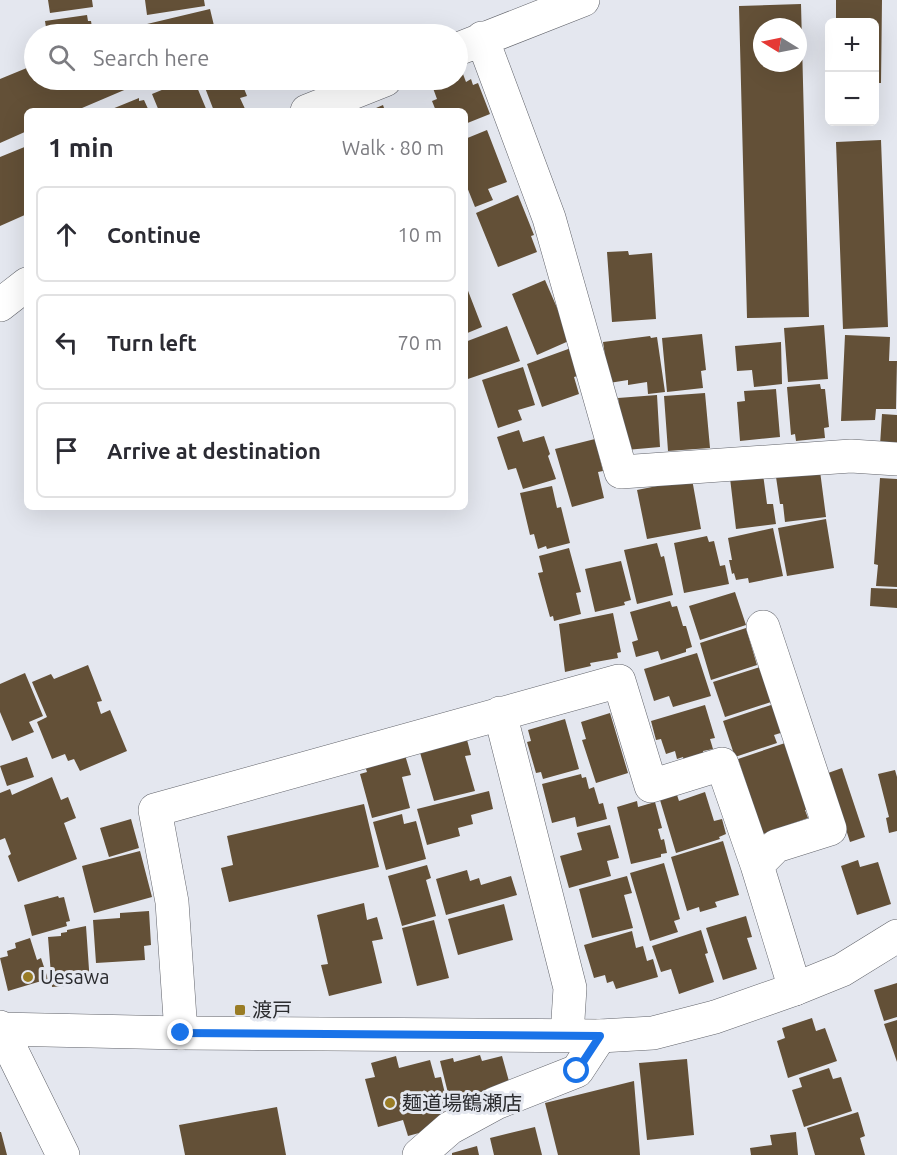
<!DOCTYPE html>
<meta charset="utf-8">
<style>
:root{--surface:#fff;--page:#f2f2f3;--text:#2b2b33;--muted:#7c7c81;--line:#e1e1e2}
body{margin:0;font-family:Ubuntu,"Noto Sans JP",sans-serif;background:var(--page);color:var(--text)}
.controls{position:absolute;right:18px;top:18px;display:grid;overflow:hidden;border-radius:9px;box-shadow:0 6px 24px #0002}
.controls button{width:54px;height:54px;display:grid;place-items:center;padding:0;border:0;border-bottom:2px solid var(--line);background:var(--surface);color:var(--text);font:30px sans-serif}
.compass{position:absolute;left:753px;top:18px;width:54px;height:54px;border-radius:50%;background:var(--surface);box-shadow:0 6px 24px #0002;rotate:280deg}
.stop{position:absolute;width:18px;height:18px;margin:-14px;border:4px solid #1a73e8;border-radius:50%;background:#fff}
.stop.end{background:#1a73e8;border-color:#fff;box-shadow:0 2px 6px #0008}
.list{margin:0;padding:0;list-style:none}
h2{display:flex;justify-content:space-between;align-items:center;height:78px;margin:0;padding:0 24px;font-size:26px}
h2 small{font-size:20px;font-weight:400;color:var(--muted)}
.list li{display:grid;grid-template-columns:39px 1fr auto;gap:18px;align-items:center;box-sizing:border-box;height:96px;margin:0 12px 12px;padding:0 12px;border:2px solid var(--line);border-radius:9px}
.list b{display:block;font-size:22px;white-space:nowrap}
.list em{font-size:20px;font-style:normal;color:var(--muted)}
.icon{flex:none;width:33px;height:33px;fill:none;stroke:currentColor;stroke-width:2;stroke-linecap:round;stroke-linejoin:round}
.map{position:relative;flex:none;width:897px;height:1155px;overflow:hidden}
.search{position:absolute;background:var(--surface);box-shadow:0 6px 24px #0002;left:24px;top:24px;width:444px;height:66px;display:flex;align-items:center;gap:15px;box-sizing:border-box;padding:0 21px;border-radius:33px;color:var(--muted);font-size:22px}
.panel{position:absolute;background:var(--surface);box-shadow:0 6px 24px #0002;left:24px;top:108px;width:444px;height:402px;border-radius:9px}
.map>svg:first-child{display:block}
</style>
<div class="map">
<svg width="897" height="1155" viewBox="0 0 897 1155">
<rect width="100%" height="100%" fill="#e4e7ef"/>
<path fill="#635037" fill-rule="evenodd" d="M48,0h44l1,7 -43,6z
M145,0h59l1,6 -58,9z
M836,0h46l-1,83h-7v-61h-38z
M801,4l8,313 -62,1 -8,-312zM762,27h36v36h-36z
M210,9l6,25h-67l-2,-10z
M87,15l1,6h3l2,13h-46l-2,-13z
M34,65v15h100l2,5 -61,26h-48v20l-27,12v-64z
M460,66l6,16 5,-3 2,6 5,-2 12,31 -25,10v-13h-29l-4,-10 5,-2 -7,-19h28v-12z
M186,80h8l13,31h-48l-7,-17z
M202,80h49l1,3 -9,3 4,10 -7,2 6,13h-32z
M139,98v3l5,-1 5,11h-36l-1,-2z
M383,105l2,6h-16z
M487,130l20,52 -19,7 5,11 -18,7 -10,-25v-43z
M881,140l7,187 -45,2 -7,-187z
M27,146v68l-27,12v-69z
M518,195l16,40 -3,1 6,16 -39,15 -22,-54z
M628,251l1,4 23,-2 4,66 -44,3 -5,-70z
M545,280l26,60 -34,15 -25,-61z
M465,283l17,44 -17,7z
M824,325l4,54 -40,3 -4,-54z
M507,326l13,35 -55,19v-38z
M702,334l4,36 -5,1 2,17 -36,4 -5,-54z
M845,335l45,2 -1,24h8l-1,48h-20l-1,11 -34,1z
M650,336l1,2 6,-1 8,55 -17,2 -1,-12 -19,3v-5l-19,3 -6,-41z
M781,342l1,42 -28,3 -2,-17 -15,1 -2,-25z
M571,348l10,27 -7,2 5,17 -37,13 -15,-43z
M523,367l12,38 -17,5 4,10 -24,8 -16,-48z
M820,384l1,5h4l4,38 -5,1 1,10 -29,3 -1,-7 -4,1 -4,-48z
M776,389l4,48 -40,4 -3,-39 8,-1 -1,-10z
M705,393l5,55 -42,3 -4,-55z
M657,395l3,52 -34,3 -8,-52z
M882,414l15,1v31l-17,-1z
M519,430l4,12 21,-6 6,18 -2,2 8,23 -33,10 -7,-21 -8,2 -11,-33z
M595,439l8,32 -5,1 6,26 -32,9 -17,-58z
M820,471l6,46 -41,5 -2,-18h-3l-4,-27z
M763,474l4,30h6l3,20 -40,5 -6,-51z
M880,478l17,1v108l-21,-1 2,-21 -4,-1z
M692,479l9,50 -54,10 -10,-49z
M552,486l5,22 4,-1 9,36 -23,6 -1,-3 -8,3 -4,-15 -4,1 -10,-42z
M826,519l8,49 -47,8 -9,-48z
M773,528l10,48 -34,7 -1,-5 -12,2 -2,-7 -2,1 -3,-14h3l-4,-22z
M707,536l2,6 5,-1 6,25 5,-1 4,19 -45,9 -10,-50z
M657,543l4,14 3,-1 9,39 -36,9 -13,-54z
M569,548l12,44 -5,1 5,21 -27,7 -1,-5 -3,1 -12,-44 5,-1 -4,-16z
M621,561l10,39 -7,2 1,3 -30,7 -10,-43z
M871,588l26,1v19l-27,-2z
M735,592l11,33 -46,15 -11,-34z
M670,601l2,6 5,-1 6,20h3l6,21 -6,2v3l-25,8 -3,-9 -22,6 -4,-15 6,-2 -8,-28z
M613,613l8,39 -4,1 1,5 -28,5 1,3 -26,6 -6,-48z
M746,628l11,37 -46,15 -11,-37z
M697,653l14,43 -38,11 -4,-11 -15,5 -10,-32z
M88,665l14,36 -5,1 4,12 9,-4 17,41 -47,20 -6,-12 -6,2 -3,-7 -13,5 -15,-37 10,-5 -15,-35 19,-8 3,5z
M760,667l11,35 -46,15 -12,-35z
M25,673l18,43 -14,6 5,10 -22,9 -12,-29v-28z
M777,703l10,28 -13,4 3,8 -42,14 -12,-36z
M705,705l10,33 -5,1 3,10 -10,2 1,4 -20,6 -1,-4 -6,2 -2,-8 -9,3 -5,-15 -5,1 -5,-19z
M610,713l18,60 -32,10 -14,-43 4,-1 -5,-17z
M565,719l14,50 -36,10 -2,-7 -5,1 -9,-31 4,-1 -3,-11z
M466,736l5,19 -6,1 10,35 -41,10 -15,-52z
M788,742l21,67 -4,1 3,8 -45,16 -25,-75z
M405,755l6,20 -9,2 8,31 -38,10 -12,-44 7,-2 -2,-6z
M27,757l7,20 -27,9 -7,-20z
M842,768l23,69 -15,5 -22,-69z
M895,770l2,7v54l-8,2 -3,-15 3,-1 -11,-43z
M581,774l1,4 4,-1 3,12 5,-2 5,17 4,-1 4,16 -30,8 -2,-10 -23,6 -10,-39z
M52,777l9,23 7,-3 8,21 -12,5 13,36 -59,23 -10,-26 3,-2 -6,-16 -5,2v-47l10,-4 2,6z
M489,791l4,18 -22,6 2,9 -15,4 2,8 -33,9 -10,-36z
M705,792l9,29 8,-2 4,15 -7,3 1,2 -44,14 -16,-53 17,-5 2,6z
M637,801l1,6 17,-5 7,26 -4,1 3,11 3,-1 3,14 -6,1v3l-30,7 -14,-57z
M364,804l15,63 -150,35 -8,-34 12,-3 -6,-29z
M402,814l2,10 12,-3 10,38 -40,11 -13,-48z
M131,819l8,29 -30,9 -9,-29z
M610,825l9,33 -12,3 4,15 -42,12 -9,-32 22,-6 -5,-17z
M723,841l16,54 -24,7 2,5 -17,5 -1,-5 -12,4 -16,-54z
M140,851l12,46 -58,16 -12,-47z
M858,860l2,7 18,-5 13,42 -34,11 -16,-49z
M664,863l16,56 -6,2 4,11 -28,9 -20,-68z
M427,865l4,13 -5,2 10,36 -34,10 -14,-50z
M467,870l3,11 9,-3 2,7 30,-9 6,19 -71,20 -10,-36z
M627,876l5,17 -8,2 9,33 -41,10 -13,-49z
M58,896l1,2 5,-1 6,24 -4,1 1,4 -35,10 -8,-31z
M364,903l3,17 10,-3 6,22 -11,2 10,42 -53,13 -8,-31 7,-1 -11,-49z
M504,904l9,36 -55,15 -10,-36z
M149,911l2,34 -7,1 1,14 -49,3 -3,-43 27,-2v-5z
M746,916l6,21 -5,1 10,31 -34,11 -17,-52z
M434,920l15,58 -32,8 -15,-58z
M86,926l4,58 -38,3 -4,-50 13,-1v-3l6,-1v-2z
M701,930l7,23 -3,1 9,28 -35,12 -8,-25 -10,3 -9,-26z
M632,931l4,17 7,-2 4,15 6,-2 5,18 -42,12 -3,-8 -6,2 -2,-8 -11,3 -10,-33z
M30,938l7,22 4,-2 7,21 -40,12 -8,-33 8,-2 -1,-5 9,-3 -1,-5z
M897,983v34l-13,4 -10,-31z
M812,1018l4,13 9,-3 12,33 -49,17 -11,-37 8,-3 -3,-10z
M897,1020v42l-13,-38z
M480,1055l2,6 20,-5 8,29 -31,8 1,4 -29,8 -11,-44 13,-3 1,4z
M396,1056l3,12 31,-8 5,18 6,-1 7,29 -5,2 3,9 -16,13 -22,6 -5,-16 -25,7 -13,-48 10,-2 -4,-14z
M687,1059l7,76 -47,5 -8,-77z
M829,1068l4,11 8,-2 11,34 -48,16 -12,-37 10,-3 -3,-9z
M634,1081l6,74h-82l-13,-52z
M277,1107l9,48h-101l-6,-30z
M858,1112l7,24 -5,2 5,17h-50l-8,-27z
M535,1127l7,28h-48l-4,-17z
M0,1132h1l6,23h-7z
M796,1132l2,23h-47l-1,-7 22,-3 -2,-10z
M477,1146l2,9h-27v-2z"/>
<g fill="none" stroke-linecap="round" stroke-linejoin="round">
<defs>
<path id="minor" d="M482,38l67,180 72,254 230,-16 46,3
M458,49l125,-49
M307,111l78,-31
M0,305l27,-21
M763,627l67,202 -54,17 -19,19 38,124
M500,713l70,275 -3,47
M181,1033l-9,-131 -17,-92 464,-129 32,105 71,-22 35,101
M419,1155l31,-27 46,-25 81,-32 23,-35"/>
<path id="tertiary" d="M0,1027l63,128
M0,1029l181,4 419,3 53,-3 62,-16 80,-28 47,-19 55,-34"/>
</defs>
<use href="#minor" stroke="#62646b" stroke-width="34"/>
<use href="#tertiary" stroke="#62646b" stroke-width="34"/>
<use href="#minor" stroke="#fff" stroke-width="33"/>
<use href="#tertiary" stroke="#fff" stroke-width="33"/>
</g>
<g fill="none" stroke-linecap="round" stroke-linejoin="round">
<path stroke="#1a73e8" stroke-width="8" d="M181,1033l419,3 -23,35"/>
</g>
<g fill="#997c25" stroke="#e4e7ef" stroke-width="2">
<circle cx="28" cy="977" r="6"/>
<rect x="234" y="1004" width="12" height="12" rx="3"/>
<circle cx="390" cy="1103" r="6"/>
</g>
<g text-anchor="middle" stroke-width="6" stroke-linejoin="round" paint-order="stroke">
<g font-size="20" fill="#2b2c2f" stroke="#e4e7ef" text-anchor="start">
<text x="40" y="984">Uesawa</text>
<text x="252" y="1017">渡戸</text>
<text x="402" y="1110">麺道場鶴瀬店</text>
</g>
</g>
</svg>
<div class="controls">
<button>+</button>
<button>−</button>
</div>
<svg class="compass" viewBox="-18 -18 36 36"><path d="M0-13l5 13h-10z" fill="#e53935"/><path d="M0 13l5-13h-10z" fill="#7c7c81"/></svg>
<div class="stop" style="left:577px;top:1071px"></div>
<div class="stop end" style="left:181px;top:1033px"></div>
<div class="search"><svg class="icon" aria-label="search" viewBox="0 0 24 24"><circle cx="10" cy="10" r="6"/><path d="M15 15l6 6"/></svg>Search here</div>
<section class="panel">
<h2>1 min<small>Walk · 80 m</small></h2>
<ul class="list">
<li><svg class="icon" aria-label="ahead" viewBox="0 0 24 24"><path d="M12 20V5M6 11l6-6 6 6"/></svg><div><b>Continue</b></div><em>10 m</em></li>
<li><svg class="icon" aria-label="left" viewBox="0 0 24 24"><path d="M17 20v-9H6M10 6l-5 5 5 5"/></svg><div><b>Turn left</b></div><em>70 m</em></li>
<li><svg class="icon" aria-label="arrive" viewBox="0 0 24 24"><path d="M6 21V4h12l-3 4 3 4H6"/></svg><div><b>Arrive at destination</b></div></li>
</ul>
</section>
</div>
